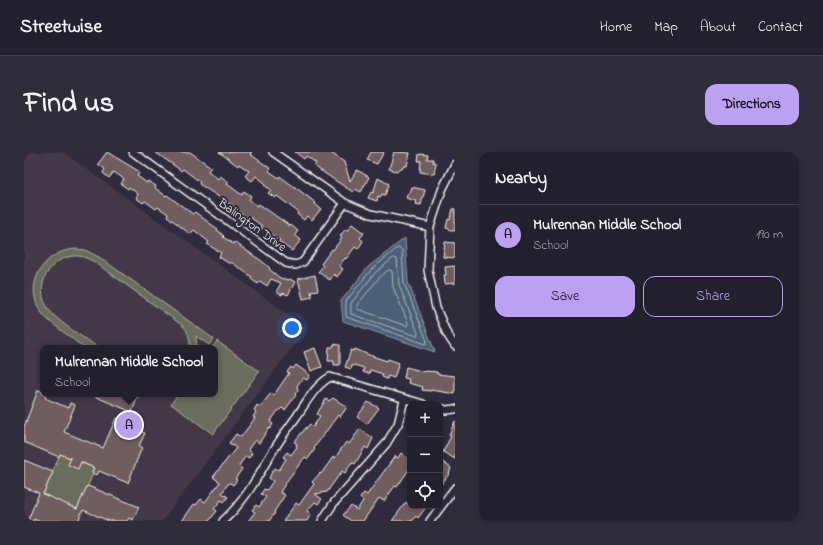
<!DOCTYPE html>
<meta charset="utf-8">
<style>
:root{--surface:#23202e;--page:#2f2d3a;--text:#f1f3f6;--muted:#a3a3aa;--line:#403e4a;--accent:#bca0f2}
body{margin:0;font-family:"Indie Flower",sans-serif;background:var(--page);color:var(--text)}
.controls{position:absolute;right:12px;bottom:12px;display:grid;overflow:hidden;border-radius:8px;box-shadow:0 2px 6px #0003}
.controls button{width:36px;height:36px;display:grid;place-items:center;padding:0;border:0;border-bottom:1px solid var(--line);background:var(--surface);color:var(--text);font:20px sans-serif}
.you{position:absolute;left:268px;top:176px;width:14px;height:14px;margin:-10px;border:3px solid #fff;border-radius:50%;background:#1a73e8;box-shadow:0 0 0 6px #1a73e833}
.badge{display:grid;place-items:center;width:26px;height:26px;border-radius:50%;background:var(--accent);color:#111;font-size:13px;font-weight:700}
.pin{position:absolute;translate:-50% -50%;border:2px solid #fff;box-shadow:0 1px 4px #0006}
.popup{position:absolute;left:16px;top:193px;width:178px;height:52px;box-sizing:border-box;display:grid;place-content:center;border-radius:8px;background:var(--surface);filter:drop-shadow(0 1px 3px #0005);font-size:13px;white-space:nowrap;color:var(--muted)}
.popup b{font-size:15px;color:var(--text)}
.popup::after{content:'';position:absolute;left:50%;top:100%;margin-left:-8px;border:8px solid transparent;border-top-color:var(--surface)}
.list{margin:0;padding:0;list-style:none}
h2{display:flex;justify-content:space-between;align-items:center;height:52px;margin:0;padding:0 16px;font-size:17px}
h2 small{font-size:13px;font-weight:400;color:var(--muted)}
.list li{display:grid;grid-template-columns:26px 1fr auto;gap:12px;align-items:center;box-sizing:border-box;height:60px;padding:0 16px;border-top:1px solid var(--line)}
.list b{display:block;font-size:15px;white-space:nowrap}
.list p{margin:0;font-size:13px;white-space:nowrap;color:var(--muted)}
.list em{font-size:13px;font-style:normal;color:var(--muted)}
.actions{display:flex;gap:8px;padding:12px 16px}
.actions a{flex:1;padding:9px 0;border:1px solid var(--accent);border-radius:12px;text-align:center;font-size:14px;color:var(--accent)}
.actions .main{background:var(--accent);color:#111}
.icon{flex:none;width:22px;height:22px;fill:none;stroke:currentColor;stroke-width:2;stroke-linecap:round;stroke-linejoin:round}
.map{position:relative;flex:none;width:431px;height:369px;overflow:hidden;border-radius:12px}
header{display:flex;align-items:center;gap:24px;box-sizing:border-box;height:56px;padding:0 20px;background:var(--surface);border-bottom:1px solid var(--line)}
header strong{font-size:19px}
nav{display:flex;gap:22px;margin-inline-start:auto;font-size:14px}
.intro{display:flex;align-items:center;justify-content:space-between;box-sizing:border-box;height:96px;padding:0 24px}
h1{margin:0;font-size:28px}
.button{padding:10px 18px;border-radius:12px;background:var(--accent);color:#111;font-size:14px;font-weight:700}
main{display:flex;gap:24px;padding:0 24px}
aside{flex:1;background:var(--surface);border-radius:12px;box-shadow:0 2px 6px #0003}
.map>svg:first-child{display:block}
</style>
<header>
<strong>Streetwise</strong>
<nav><a>Home</a><a>Map</a><a>About</a><a>Contact</a></nav>
</header>
<div class="intro"><h1>Find us</h1><a class="button">Directions</a></div>
<main>
<div class="map">
<svg width="431" height="369" viewBox="0 0 431 369">
<rect width="100%" height="100%" fill="#2f2a3d"/>
<filter id="ink" filterUnits="userSpaceOnUse"><feTurbulence type="fractalNoise" baseFrequency=".025" numOctaves="2"/><feDisplacementMap in="SourceGraphic" scale="8" xChannelSelector="R" yChannelSelector="G"/><feConvolveMatrix kernelMatrix="1 2 1 2 8 2 1 2 1" color-interpolation-filters="sRGB"/></filter>
<g filter="url(#ink)">
<path fill="#423947" fill-rule="evenodd" d="M5,0h34l244,176 -145,193h-138v-362zM19,196h172v46h-172z"/>
<path fill="#6a6c5d" stroke="#afaea2" d="M52,97l9,1 14,7 115,82 -5,6 -13,-9 1,12h-7c0,-8 -1,-16 -7,-22l-87,-63c-5,-3 -11,-6 -17,-7 -26,-2 -45,26 -33,49 7,15 39,33 53,43 -4,0 -9,1 -13,0 -6,-2 -14,-10 -20,-14 -10,-8 -20,-14 -27,-25 -15,-28 7,-59 37,-60z
M193,189l42,30 -46,63 -42,-30 7,-10h37v-46h-3z
M36,302l34,14 -2,5 1,1 -16,35 -34,-14z"/>
<path fill="#4c6077" stroke="#8f9aa4" d="M381,86l3,44 27,70 -92,-31 -2,-20 27,-34z"/>
<g fill="none" stroke-linecap="round" stroke-linejoin="round">
<path stroke="#b1b7bb" stroke-width="1" d="M374,96l4,2 2,33 23,58 -1,3 -80,-27v-16l25,-31z
M370,106l3,1 2,26 19,48 -1,3 -66,-22v-11l24,-30z
M365,118l3,1 1,16 15,36 -1,3 -50,-17v-4l22,-27z"/>
</g>
<path fill="#705d5e" stroke="#f4f1e8" d="M83,0l33,20 -3,4 10,7 1,-2 3,2 5,3 -1,2 11,8 1,-1 26,19 2,-2 17,13 6,4 -1,1 7,6 -1,1 10,7 1,-2 3,2 26,18 7,6 -1,1 11,9 9,2 1,-1 5,3 -7,13 -5,-2 -1,2 -6,-3 5,-9 -10,-4 -4,7 -7,-5 -2,3 -7,-5 1,-2 -21,-15 -1,2 -11,-7 2,-4 -14,-9 2,-2 -15,-12 -4,4 -23,-18 1,-2 -10,-7 -2,2 -11,-8 -2,2 -7,-5 2,-4 -9,-7 -1,2 -7,-5 3,-5 -10,-7 -5,6 -6,-5 2,-4 -7,-5z
M131,0h35l21,15 -3,4 10,8 2,-3 9,6 -2,2 15,11 2,-4 7,5 -2,4 9,6 1,-2 31,22 1,-1 7,6 -3,4 6,5 -9,11 -13,-9 1,-2 -19,-12 1,-2 -12,-9 -1,2 -10,-7v1l-7,-5 1,-2 -34,-22 1,-2 -17,-13 -2,2 -2,-2z
M195,0h33l-2,2 21,15 -2,2 10,7 1,-2 2,2 17,12 17,13 -1,1 6,5 -9,11 -5,-4 -3,4 -7,-6 1,-2 -21,-16 -2,2 -7,-5 3,-3 -7,-5 1,-2 -9,-7 -4,5 -7,-5 4,-5 -10,-7 -1,2z
M271,0h35l14,10 6,19 7,-11 12,7 -8,15 -6,-3 -2,3 -14,-9 -25,-17 2,-3 -10,-7 -2,3z
M347,0h13l-7,12 -10,-4z
M370,0l16,1 -3,13h-2l-9,5 -7,-2z
M395,2l9,1 -1,4h6v3l3,1 -2,11 -14,-2 1,-11h-3z
M354,26l11,6 -4,11 -3,-1 -1,3 -3,-1 -1,5 -9,-3 3,-6 2,1z
M388,35l13,3 -4,15 -6,-1 1,-3 -10,-3 2,-5h2z
M429,57h2v22l-9,-3 2,-9 2,1z
M328,72l12,9 -4,5 3,3 -5,8 -3,-2 -9,12 -1,-1 -6,8 4,3 -6,8 -3,-3 -4,6 -12,-8 5,-6 -2,-2 11,-15 1,1 9,-12 -2,-2 4,-5 2,-2 2,1z
M421,90l10,1v15l-12,-1z
M431,114v17l-10,1 -1,-9h2l-1,-8z
M291,123l3,15 -7,1 1,6 -9,2 -5,-20z
M310,192l6,1v20h-6v-4h-6l1,-14h4z
M291,196l7,19 -11,4 -7,-19z
M331,197l14,6 18,6 1,-2 11,4 -5,15 -6,-2 -1,3 -5,-2 1,-3 -13,-4 -1,4 -6,-2 1,-4 -10,-3v1h-2l-1,3 -6,-2 6,-17 3,1z
M272,213l14,10 -3,5 -4,-2 -1,1 -5,7 1,4 -3,4 1,1 -11,15 -3,-2 -5,4 -7,10 3,2 -3,5 -1,-1 -10,15 -4,-3 -6,8v2l3,3 -3,5 -3,-2 -6,8 -1,2 3,3 -7,10 2,1 -4,5 -3,-2 -2,1 -6,9 6,4 -4,5 -3,-2 -7,9 3,2 -8,10h-27l12,-17 2,1 5,-6 4,3 15,-20 -7,-5 23,-29 -7,-5 7,-9 5,3 14,-19 -2,-1 3,-5 -2,-2 3,-5 3,2 11,-14 3,2 15,-22 -2,-1 4,-5 2,2z
M382,215l19,5v-1l12,1v2l18,2v18l-24,-4v1l-9,-1 1,-3 -15,-4 1,-4 -5,-1z
M14,238l5,2v2h3l-1,4 23,10 2,-5 5,2 -11,27 39,16 13,-30 12,4 -2,3 19,8 -6,13 3,1 -14,36 -29,-12 -2,4 -5,-2 2,-5 -13,-6 -3,7 -10,-4 3,-7 -11,-4 -1,3 -35,-15v-15z
M65,242h50l-7,18z
M309,246l14,9 -7,10 -2,-2 -24,33 1,1 -7,10 -3,-2 -16,21 -9,14 5,3 -11,17 1,1 -6,8h-21l7,-9 -3,-2 4,-5 3,2 7,-10 -5,-3 3,-5 3,1 6,-9 -4,-3 3,-6 3,-4 4,2 7,-11 -3,-2 4,-5 4,3 6,-8 -1,-1 1,-2 -3,-2 11,-13 5,-5 3,3 7,-11 -3,-2 9,-15 3,2z
M344,250l11,6 -12,16 -10,-7z
M431,269v38l-12,-7 8,-16 -2,-1z
M336,277l13,9 -5,11 -3,-2 -10,17 -3,-2 -7,11 -3,-2 -15,21 -12,2 7,5 -4,5 -3,-2 -8,9 4,3 -4,7h-24l13,-18 3,2 15,-21 -2,-2 8,-9 1,1 12,-17 2,1 11,-16 3,2z
M377,301l9,7v8l-13,19 -2,-1 -11,15 -5,-3 -16,23h-12l-8,-6 8,-9 6,4 6,-9 -3,-3 4,-5 3,2 28,-39 3,2z
M0,308l29,12 -10,22 34,15 10,-23h1l51,21 -6,13 -4,-2 -2,3h-18l-26,-11 -5,11h-40l-4,-2v2h-3l-3,-1 11,-27 -15,-6z
M416,308l11,8 -2,6 -9,12z
M382,350l4,4h17l-9,12 -2,-2 -4,5h-20z"/>
<g fill="none" stroke-linecap="round" stroke-linejoin="round">
<defs>
<path id="street" d="M109,0l153,111 10,2 7,-3 42,-59
M249,0l72,51 26,11 59,13
M431,12l-13,26 -12,37 -2,43 8,38 11,26 8,12
M416,256l6,2 9,-1
M199,369c21,-19 34,-43 48,-67 8,-13 17,-26 26,-38 10,-15 18,-30 33,-39l93,27
M298,369l11,-17 53,-60 12,-20 6,-24
M406,369l25,-33"/>
</defs>
<use href="#street" stroke="#f4f1e8" stroke-width="10"/>
<use href="#street" stroke="#2f2a3d" stroke-width="7"/>
</g>
</g>
<g text-anchor="middle" stroke-width="4" stroke-linejoin="round" paint-order="stroke">
<g font-size="13" fill="#f4f1e8" stroke="#2f2a3d">
<text transform="translate(229 72) rotate(36)" y="5">Balington Drive</text>
</g>
</g>
</svg>
<div class="controls">
<button>+</button>
<button>−</button>
<button><svg class="icon" aria-label="locate" viewBox="0 0 24 24"><circle cx="12" cy="12" r="6"/><path d="M12 2v4M12 18v4M2 12h4M18 12h4"/></svg></button>
</div>
<div class="you"></div>
<div class="pin badge" style="left:105px;top:273px">A</div>
<div class="popup"><b>Mulrennan Middle School</b>School</div>
</div>
<aside>
<h2>Nearby<small></small></h2>
<ul class="list">
<li><span class="badge">A</span><div><b>Mulrennan Middle School</b><p>School</p></div><em>190 m</em></li>
</ul>
<div class="actions"><a class="main">Save</a><a>Share</a></div>
</aside>
</main>
